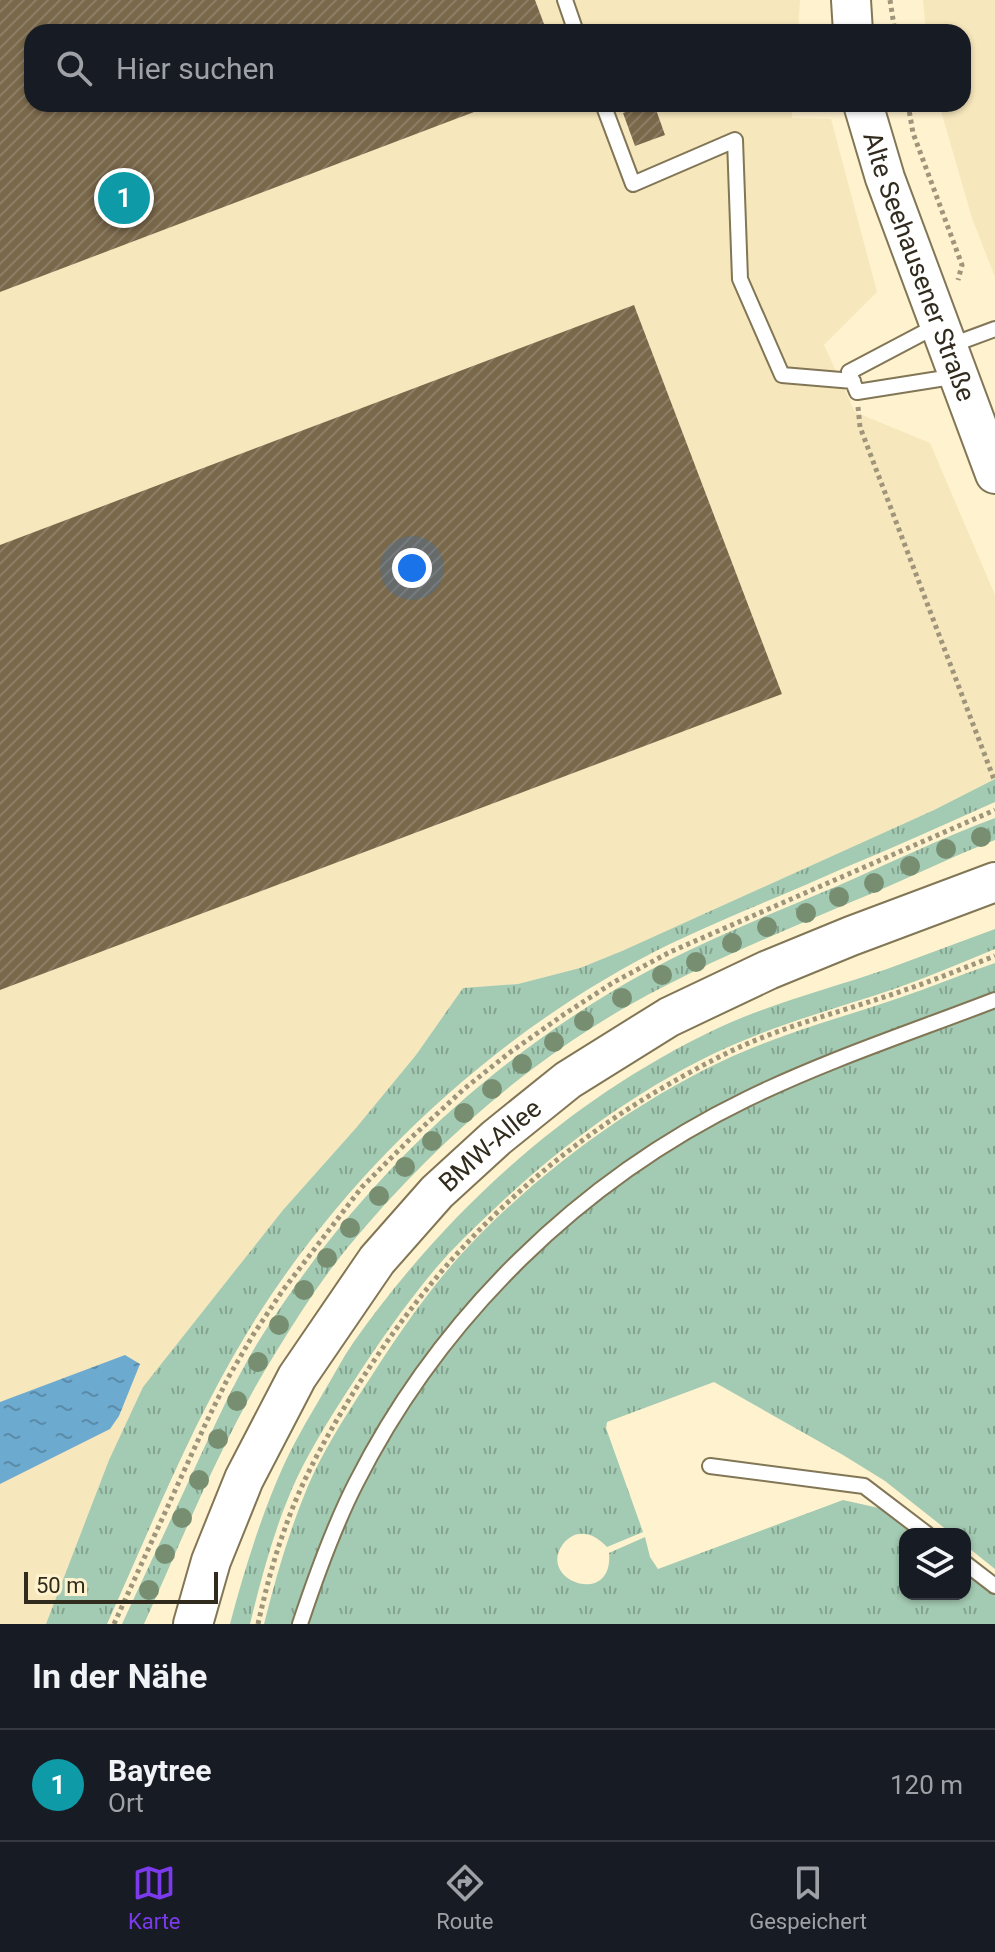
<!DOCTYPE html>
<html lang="de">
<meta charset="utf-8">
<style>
:root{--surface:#171b24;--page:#242831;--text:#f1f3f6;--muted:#9ea1a6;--line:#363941;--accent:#7c3aed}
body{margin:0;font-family:Roboto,sans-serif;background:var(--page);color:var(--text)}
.controls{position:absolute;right:24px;bottom:24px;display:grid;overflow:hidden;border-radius:16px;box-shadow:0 2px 6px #0004}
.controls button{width:72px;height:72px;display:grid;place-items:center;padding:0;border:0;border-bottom:2px solid var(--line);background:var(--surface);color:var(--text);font:40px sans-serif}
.scale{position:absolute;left:24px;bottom:20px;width:194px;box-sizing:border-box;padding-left:8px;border:4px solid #302b1d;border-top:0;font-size:22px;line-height:28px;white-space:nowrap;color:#302b1d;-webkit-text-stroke:6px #fff2ce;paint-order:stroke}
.you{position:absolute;left:412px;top:568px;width:28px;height:28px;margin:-20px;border:6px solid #fff;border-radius:50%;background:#1a73e8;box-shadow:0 0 0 12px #1a73e833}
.badge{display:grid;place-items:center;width:52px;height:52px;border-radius:50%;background:var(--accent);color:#fff;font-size:26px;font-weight:700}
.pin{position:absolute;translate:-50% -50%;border:4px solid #fff;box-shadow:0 2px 8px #0006}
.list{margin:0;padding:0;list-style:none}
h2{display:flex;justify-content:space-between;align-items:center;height:104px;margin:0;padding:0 32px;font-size:34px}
h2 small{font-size:26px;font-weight:400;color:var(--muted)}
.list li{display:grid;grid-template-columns:52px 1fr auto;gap:24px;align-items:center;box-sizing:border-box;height:112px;padding:0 32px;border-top:2px solid var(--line)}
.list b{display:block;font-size:30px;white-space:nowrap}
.list p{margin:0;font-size:26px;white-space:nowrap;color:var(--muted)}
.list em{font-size:26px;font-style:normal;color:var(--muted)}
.icon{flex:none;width:44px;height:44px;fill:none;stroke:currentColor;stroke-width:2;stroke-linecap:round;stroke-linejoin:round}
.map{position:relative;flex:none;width:995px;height:1624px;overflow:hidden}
.search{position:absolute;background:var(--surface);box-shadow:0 2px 6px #0004;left:24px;right:24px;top:24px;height:88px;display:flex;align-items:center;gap:20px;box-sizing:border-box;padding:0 28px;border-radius:24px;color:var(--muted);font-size:30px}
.sheet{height:216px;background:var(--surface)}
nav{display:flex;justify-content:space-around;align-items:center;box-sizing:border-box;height:112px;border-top:2px solid var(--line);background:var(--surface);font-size:22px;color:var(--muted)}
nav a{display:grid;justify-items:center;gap:4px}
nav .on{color:var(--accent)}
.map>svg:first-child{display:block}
</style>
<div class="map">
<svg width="995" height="1624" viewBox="0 0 995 1624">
<defs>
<pattern id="grass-tufts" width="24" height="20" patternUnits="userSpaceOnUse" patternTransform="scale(2)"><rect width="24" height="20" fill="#a3cab2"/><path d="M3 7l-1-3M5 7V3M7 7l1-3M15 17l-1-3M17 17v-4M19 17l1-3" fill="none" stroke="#85a490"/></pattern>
<pattern id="water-ripples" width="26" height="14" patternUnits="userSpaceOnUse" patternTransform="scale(2)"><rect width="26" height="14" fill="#6daad0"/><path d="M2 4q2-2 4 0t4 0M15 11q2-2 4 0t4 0" fill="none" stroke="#5a8ba8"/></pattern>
<pattern id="building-hatch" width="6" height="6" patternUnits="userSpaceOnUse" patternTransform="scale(2)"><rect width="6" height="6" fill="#7a684a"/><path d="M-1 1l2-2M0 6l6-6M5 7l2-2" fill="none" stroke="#8c7e66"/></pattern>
</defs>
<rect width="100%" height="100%" fill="#fff2ce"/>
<path fill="#f7e7bc" d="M0,0h800l-2,32h-766v72h760v14l39,1 46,173 -53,53 31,67 75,31 65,152v184l-61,31 -312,141 -42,17 -62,16 -55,4 -47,67 -60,73 -73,82 -140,177 -34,73 -63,164h-46z
M923,0h72v277l-23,-59 -33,-114h24v-72h-37z"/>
<path fill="url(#grass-tufts)" d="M995,779v23c-50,22 -100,45 -151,66 -58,26 -117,49 -174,76 -171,84 -325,227 -423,389 -56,92 -96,194 -140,291h-61l63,-164 34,-73 140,-177 73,-82 60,-73 47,-67 55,-4 62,-16 42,-17 312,-141z
M995,818v22c-47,18 -92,41 -139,60 -65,28 -130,54 -193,87 -122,62 -228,155 -315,260 -27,33 -50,69 -72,105 -53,85 -91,181 -132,272h-22c25,-54 51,-109 76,-163 20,-42 38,-83 62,-122 90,-144 209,-262 356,-350 69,-41 145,-71 219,-102 53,-23 106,-49 160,-69z
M995,929v20c-34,14 -67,28 -101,40 -56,19 -113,34 -166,58 -88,40 -168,99 -237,165 -19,18 -38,36 -55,56 -30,36 -57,74 -82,113 -21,32 -42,65 -58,99 -21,46 -34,95 -46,144h-20c14,-53 30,-105 52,-155 11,-25 26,-50 40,-74 11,-18 20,-36 31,-52 93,-132 216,-244 363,-314 55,-26 113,-40 171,-60 36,-13 72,-27 108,-40z
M995,963v606l-30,-24v-11h-13l-67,-53 -42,-26 -129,-73 -107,40 -1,6 37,104 -36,15c-12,-14 -31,-20 -44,-3 -27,37 51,64 46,9l36,-16 5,20 8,12 185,-69 36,8 18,9 21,17h-13v60h60v-23l30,24v29h-731c12,-47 25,-93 44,-138 15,-35 36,-68 57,-100 25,-39 51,-78 80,-113 73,-87 186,-171 288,-217 54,-24 110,-39 166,-58 32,-11 64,-24 96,-35z"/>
<path fill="url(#water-ripples)" d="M125,1355l15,9 -21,52 -9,13 -110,55v-82z"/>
<path fill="url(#building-hatch)" d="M0,0h535l12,32h-515v72h463l-495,188z
M648,104h6l11,31 -30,11 -12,-33z
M634,305l148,389 -782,296v-445z"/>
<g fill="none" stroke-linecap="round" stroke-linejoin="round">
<defs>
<path id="lane" d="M565,0l11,32
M603,104l30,80 102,-44 5,139 42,96 71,6
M940,324l-91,48 8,20 101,-16
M949,346l46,-17
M710,1466l154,20 63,48
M965,1563l30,23
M300,1624c16,-48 33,-96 56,-141 84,-166 224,-303 391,-384 80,-39 165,-67 248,-99"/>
<g id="secondary">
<path d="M851,0l2,32"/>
<path id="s1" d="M863,104l22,74 110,296"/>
<path id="s2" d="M193,1624l18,-63 33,-82 53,-102 80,-117 60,-68 59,-54 72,-58 101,-63 99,-47 83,-34 144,-54"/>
</g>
</defs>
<use href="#lane" stroke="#817655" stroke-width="18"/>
<use href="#secondary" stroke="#817655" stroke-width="42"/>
<path stroke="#9e957b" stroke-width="5" stroke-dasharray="4 4" stroke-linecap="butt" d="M890,0l5,32
M908,104l5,29 49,132 -4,15
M858,407l2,20 135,355
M114,1624l91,-199 23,-47 25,-43 30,-45 79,-103 51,-51 51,-47 45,-36 57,-40 48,-31 56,-30 325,-142
M258,1624c7,-31 15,-63 26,-93 17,-50 43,-96 71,-141 95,-152 211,-257 372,-337 53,-26 110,-40 166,-59 34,-11 68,-25 102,-38"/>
<use href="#lane" stroke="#fff" stroke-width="14"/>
<use href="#secondary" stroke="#fff" stroke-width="38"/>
</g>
<g fill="#778e71">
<circle cx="981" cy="837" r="10"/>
<circle cx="946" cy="849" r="10"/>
<circle cx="910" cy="866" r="10"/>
<circle cx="874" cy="883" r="10"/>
<circle cx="839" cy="897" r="10"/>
<circle cx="806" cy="913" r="10"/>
<circle cx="767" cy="927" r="10"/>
<circle cx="732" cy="943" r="10"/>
<circle cx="696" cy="962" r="10"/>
<circle cx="662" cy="975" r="10"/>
<circle cx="622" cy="998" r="10"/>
<circle cx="584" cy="1021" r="10"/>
<circle cx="554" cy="1042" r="10"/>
<circle cx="522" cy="1064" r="10"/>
<circle cx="492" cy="1089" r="10"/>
<circle cx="464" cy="1113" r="10"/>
<circle cx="432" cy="1141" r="10"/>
<circle cx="405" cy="1167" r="10"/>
<circle cx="379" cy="1196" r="10"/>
<circle cx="350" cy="1228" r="10"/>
<circle cx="327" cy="1258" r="10"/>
<circle cx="304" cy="1290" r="10"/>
<circle cx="279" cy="1325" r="10"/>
<circle cx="258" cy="1362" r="10"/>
<circle cx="237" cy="1401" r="10"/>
<circle cx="218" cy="1439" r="10"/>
<circle cx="199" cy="1480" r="10"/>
<circle cx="182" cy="1518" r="10"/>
<circle cx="165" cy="1554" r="10"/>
<circle cx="149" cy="1590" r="10"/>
</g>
<g text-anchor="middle" stroke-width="8" stroke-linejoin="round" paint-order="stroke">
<g font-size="26" fill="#302b1d" stroke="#fff2ce">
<text dy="9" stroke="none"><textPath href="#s1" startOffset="172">Alte Seehausener Straße</textPath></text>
<text dy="9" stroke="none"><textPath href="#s2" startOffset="572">BMW-Allee</textPath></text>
</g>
</g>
</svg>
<div class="controls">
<button><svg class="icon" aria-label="layers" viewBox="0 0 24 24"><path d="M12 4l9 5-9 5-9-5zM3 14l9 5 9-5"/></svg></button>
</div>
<div class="scale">50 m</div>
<div class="you"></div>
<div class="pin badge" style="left:124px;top:198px;background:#0f9aa8">1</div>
<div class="search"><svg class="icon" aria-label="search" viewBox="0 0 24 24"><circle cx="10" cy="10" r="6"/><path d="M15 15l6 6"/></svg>Hier suchen</div>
</div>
<section class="sheet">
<h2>In der Nähe<small></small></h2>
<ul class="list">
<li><span class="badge" style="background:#0f9aa8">1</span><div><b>Baytree</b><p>Ort</p></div><em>120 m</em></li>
</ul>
</section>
<nav>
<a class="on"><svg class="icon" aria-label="map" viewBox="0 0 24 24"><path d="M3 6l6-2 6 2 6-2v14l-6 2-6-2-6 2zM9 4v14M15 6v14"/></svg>Karte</a>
<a><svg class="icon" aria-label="directions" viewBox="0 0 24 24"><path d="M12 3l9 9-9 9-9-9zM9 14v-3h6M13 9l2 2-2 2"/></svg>Route</a>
<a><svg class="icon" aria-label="saved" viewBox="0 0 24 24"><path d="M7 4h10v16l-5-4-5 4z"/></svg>Gespeichert</a>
</nav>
